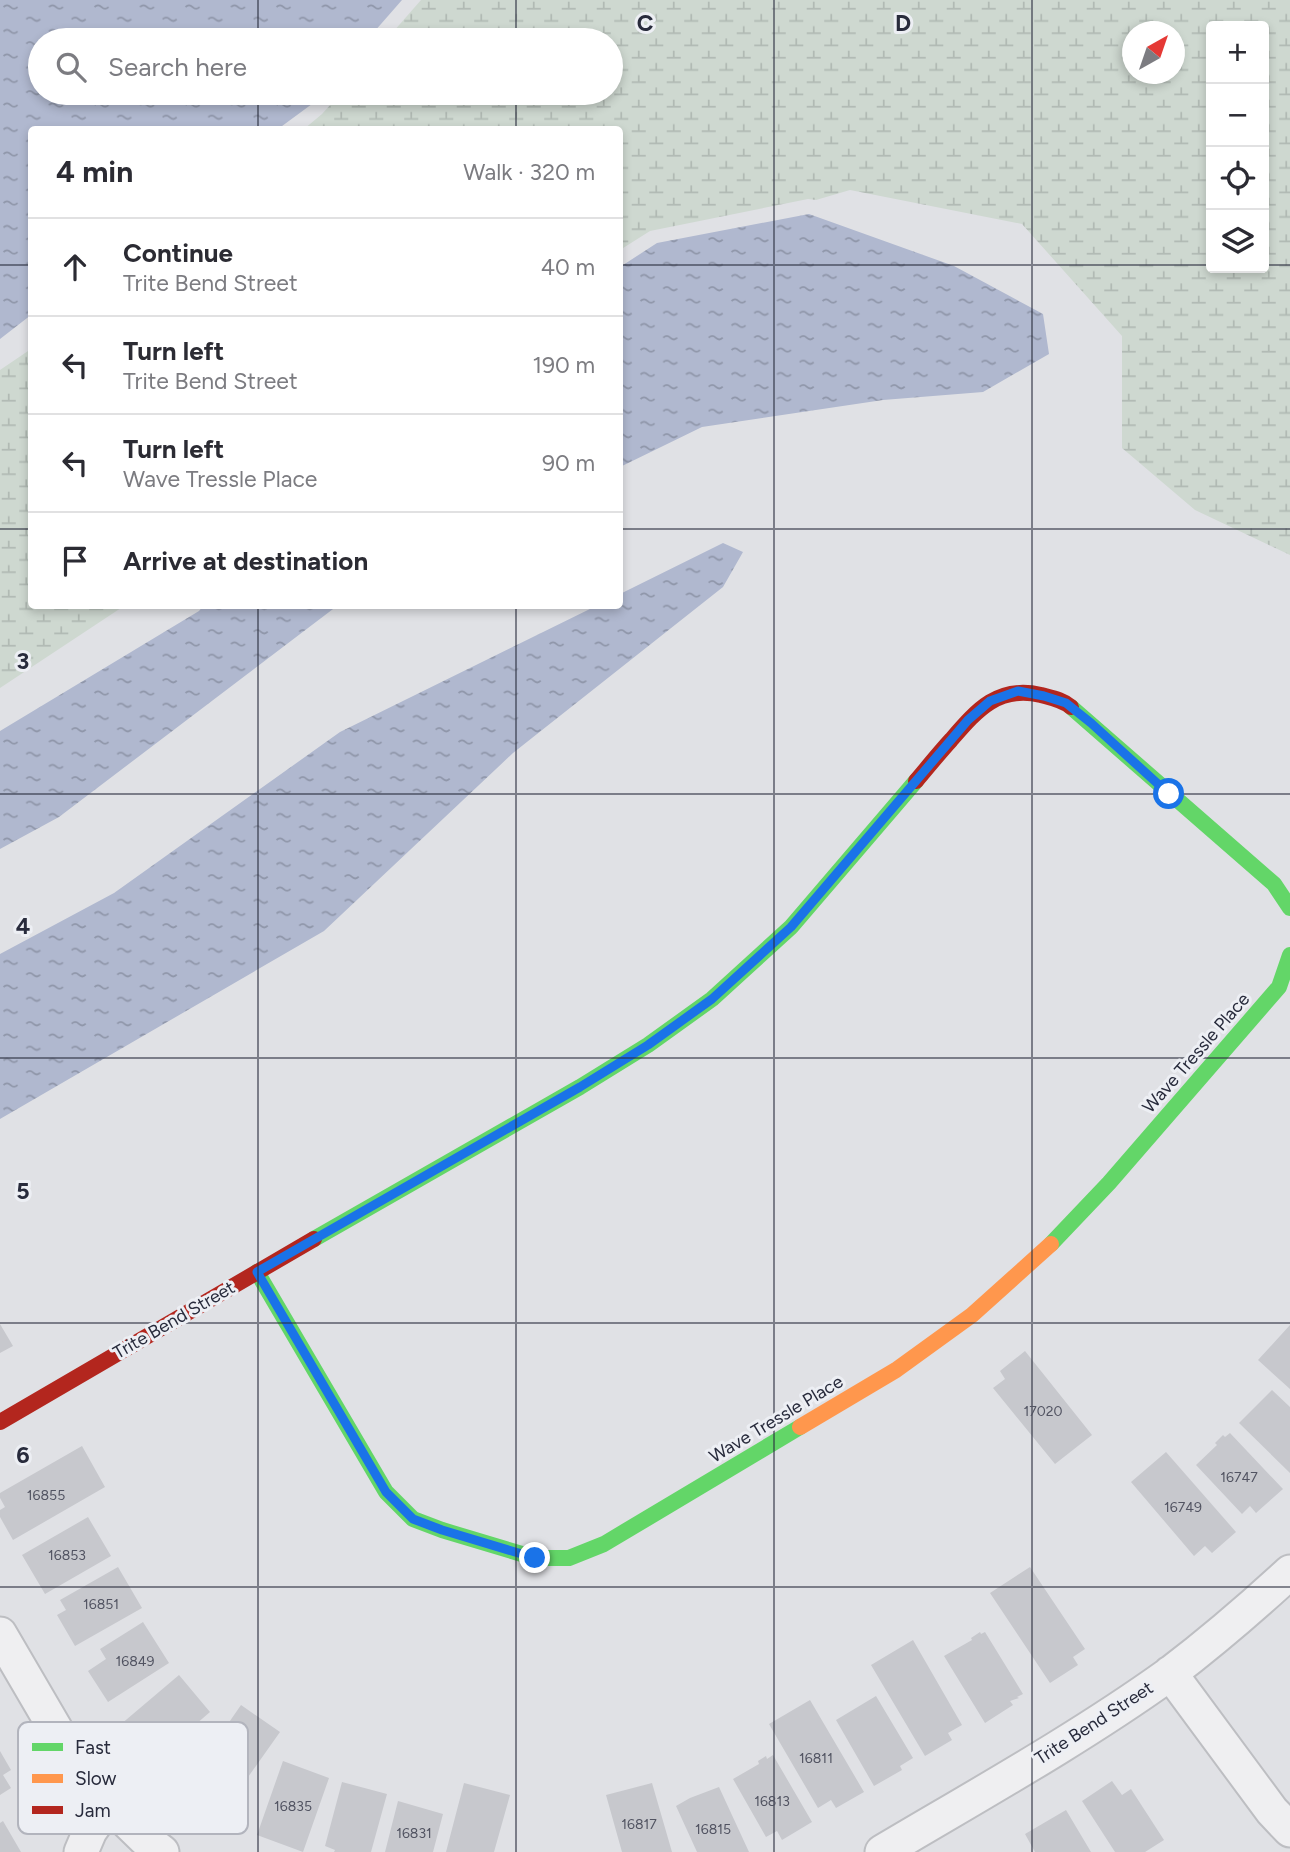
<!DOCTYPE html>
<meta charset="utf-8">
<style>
:root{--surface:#fff;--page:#f2f2f3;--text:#2b2b33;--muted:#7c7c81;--line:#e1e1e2}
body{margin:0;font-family:Figtree,sans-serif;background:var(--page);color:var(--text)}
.controls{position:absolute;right:21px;top:21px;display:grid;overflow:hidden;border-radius:7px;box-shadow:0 4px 10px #0003}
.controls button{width:63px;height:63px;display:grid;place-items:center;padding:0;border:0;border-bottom:2px solid var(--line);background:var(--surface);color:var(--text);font:35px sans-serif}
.compass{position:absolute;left:1122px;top:21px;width:63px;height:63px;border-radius:50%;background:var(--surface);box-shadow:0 4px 10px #0003;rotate:40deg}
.stop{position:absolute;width:21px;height:21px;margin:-16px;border:5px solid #1a73e8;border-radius:50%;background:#fff}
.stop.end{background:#1a73e8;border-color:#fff;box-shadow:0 2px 7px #0008}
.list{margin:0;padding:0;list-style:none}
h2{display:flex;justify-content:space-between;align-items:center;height:91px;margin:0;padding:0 28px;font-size:30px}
h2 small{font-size:23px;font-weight:400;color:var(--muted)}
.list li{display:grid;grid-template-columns:46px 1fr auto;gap:21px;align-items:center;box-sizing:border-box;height:98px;padding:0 28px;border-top:2px solid var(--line)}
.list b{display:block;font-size:26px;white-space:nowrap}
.list p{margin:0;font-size:23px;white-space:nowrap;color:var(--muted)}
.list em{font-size:23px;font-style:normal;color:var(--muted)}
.icon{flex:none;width:38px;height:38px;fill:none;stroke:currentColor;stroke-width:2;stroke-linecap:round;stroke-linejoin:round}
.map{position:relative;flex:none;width:1290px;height:1852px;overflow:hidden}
.search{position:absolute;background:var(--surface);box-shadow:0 4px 10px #0003;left:28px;top:28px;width:595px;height:77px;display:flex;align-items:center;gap:18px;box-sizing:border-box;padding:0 24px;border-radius:38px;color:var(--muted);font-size:26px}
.panel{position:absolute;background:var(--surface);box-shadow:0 4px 10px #0003;left:28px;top:126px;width:595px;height:483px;border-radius:7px}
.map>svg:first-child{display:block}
</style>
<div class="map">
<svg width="1290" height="1852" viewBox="0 0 1290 1852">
<defs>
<pattern id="wetland-marsh" width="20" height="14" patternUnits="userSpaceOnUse" patternTransform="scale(1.75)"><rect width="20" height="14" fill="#ced8d0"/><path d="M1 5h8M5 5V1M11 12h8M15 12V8" fill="none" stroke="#b1bab4"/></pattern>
<pattern id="water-ripples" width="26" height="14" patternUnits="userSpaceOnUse" patternTransform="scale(1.75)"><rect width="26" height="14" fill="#b0b8cf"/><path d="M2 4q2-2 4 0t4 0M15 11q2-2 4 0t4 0" fill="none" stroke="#8f96a9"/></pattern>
</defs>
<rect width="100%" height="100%" fill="#e0e1e5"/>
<path fill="url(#wetland-marsh)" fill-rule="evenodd" d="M421,0h869v555l-95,-45 -73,-62v-112l-100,-112 -172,-34 -34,10 -8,-1 -158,32 -30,19v-120l-316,-1 18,-15 19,-21h270v-53h-225zM1211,26h53v242h-53zM1132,32h42v42h-42z
M31,349l1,257h92l-124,82v-318z"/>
<path fill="url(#water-ripples)" d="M0,0h402l-35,40h-327v53h282l-10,11 -34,25 -246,1 -1,185 -31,24z
M809,214l145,52 89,48 6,40 -66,38 -100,8 -181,27 -82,40v-200l37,-24z
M723,543l20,9 -20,35 -210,166 -189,178 -324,188v-165l114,-61 226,-161 256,-126h24v-12z
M203,606h134l-278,211 -59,32v-118l199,-120z"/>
<path fill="#c7c8cd" d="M0,1324l13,22 -13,7z
M1290,1325v64l-32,-29z
M1025,1351l67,84 -37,29 -62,-76 12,-9 -5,-8z
M1272,1390l18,17v66l-51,-50z
M1230,1433l53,56 -27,24 -6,-7 -8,8 -46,-49 21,-20 -2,-2 8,-8 2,2z
M82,1446l23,41 -92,53 -13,-23v-7l5,-3 -5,-9v-5z
M1166,1452l70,80 -24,21 -7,-7 -11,10 -63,-74z
M88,1517l23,39 -66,38 -23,-39z
M118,1567l24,41 -67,38 -18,-31 9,-5 -6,-10z
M1030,1567l55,82 -12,8 5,8 -28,18 -60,-90z
M143,1622l26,41 -61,39 -20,-31 18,-12 -6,-10z
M980,1632l1,2 4,-2 38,62 -6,3 2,1 -9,3 3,4 -28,18 -41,-67 28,-16 -1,-2z
M913,1640l49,85 -14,8 4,7 -27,16 -54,-91z
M179,1675l31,37 -58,50 -32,-37z
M876,1696l37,62 -13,8 2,4 -28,16 -38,-66z
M810,1700l54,92 -28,16 -5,-8 -13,8 -49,-84z
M241,1705l39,27 -56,79 -12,-8 -6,9 -26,-19z
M0,1751l11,19 -8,5 8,13 -11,7z
M773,1755l39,67 -30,18 -5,-9 -11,6 -33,-58 26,-15 -1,-3 8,-5 1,3z
M283,1761l46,17 -26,74 -46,-17z
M1112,1781l10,14 9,-6 33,51 -19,12h-30l-33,-51z
M342,1782l45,12 -16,58h-37l1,-2 -10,-4z
M464,1783l46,12 -16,57h-48z
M652,1783l20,69h-50l-16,-57z
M719,1787l30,65h-52l-21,-46 14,-8z
M398,1801l45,13 -10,38h-48z
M1066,1810l25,42h-56l-10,-18z
M3,1821l18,31h-21v-29z"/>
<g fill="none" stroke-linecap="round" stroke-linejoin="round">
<defs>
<path id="street" d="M0,1634l80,137 29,33 36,35 17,13
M1170,1673l102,138 18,19
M81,1852l9,-21 19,-27
M882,1852c96,-57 195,-112 286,-177 42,-32 83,-67 122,-103"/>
</defs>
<use href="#street" stroke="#bdbec2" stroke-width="37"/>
<use href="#street" stroke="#efeff1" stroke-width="33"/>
<path stroke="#63d668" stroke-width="16" d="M1071,707l203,177 16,24
M314,1239l266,-152 68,-42 64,-46 79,-72 125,-146
M1051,1244l58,-61 170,-196 11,-32
M257,1272l129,220 27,27 29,11 93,28h34l35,-14 196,-117"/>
<path stroke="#ff974d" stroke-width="16" d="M800,1427l96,-57 76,-55 79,-71"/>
<path stroke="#b3261e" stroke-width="16" d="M916,781c12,-14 23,-28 35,-41 26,-30 47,-55 90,-45 11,3 22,5 30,12
M0,1422l314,-183"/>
</g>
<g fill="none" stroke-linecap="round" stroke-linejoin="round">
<path stroke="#1a73e8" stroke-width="9" d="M535,1558l-93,-28 -29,-11 -27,-27 -129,-220 323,-185 68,-42 64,-46 79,-72 177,-207 22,-19 28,-10 26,5 22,7 25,20 78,71"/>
</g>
<path fill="none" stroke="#282b3c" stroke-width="2" stroke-opacity="0.55" d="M258,0v40M516,0v40M774,0v1852M1032,0v1852M258,93v37M516,93v37M0,265h32M620,265h591M1264,265h26M0,529h32M620,529h670M258,606v1246M516,606v1246M0,794h1290M0,1058h1290M0,1323h1290M0,1587h1290"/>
<g text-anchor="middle" stroke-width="6" stroke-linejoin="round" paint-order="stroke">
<g font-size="14" fill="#525462">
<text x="1043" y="1416">17020</text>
<text x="1239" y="1482">16747</text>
<text x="46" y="1500">16855</text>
<text x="1183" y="1512">16749</text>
<text x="67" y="1560">16853</text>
<text x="101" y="1609">16851</text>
<text x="135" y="1666">16849</text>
<text x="816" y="1763">16811</text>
<text x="772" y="1806">16813</text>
<text x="293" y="1811">16835</text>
<text x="639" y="1829">16817</text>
<text x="713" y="1834">16815</text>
<text x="414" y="1838">16831</text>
</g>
<g font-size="18" fill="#282b3c" stroke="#edeff4">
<text transform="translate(1196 1053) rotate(-49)" y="6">Wave Tressle Place</text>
<text transform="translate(174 1320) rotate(-30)" y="6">Trite Bend Street</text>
<text transform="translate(776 1419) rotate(-31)" y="6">Wave Tressle Place</text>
<text transform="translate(1094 1723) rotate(-33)" y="6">Trite Bend Street</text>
</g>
</g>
<rect x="18" y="1722" width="230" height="112" rx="10" fill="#edeff4" stroke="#b2b4bd" stroke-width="2"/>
<rect x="32" y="1743" width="31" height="8" fill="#63d668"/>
<rect x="32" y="1774" width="31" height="9" fill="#ff974d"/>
<rect x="32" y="1806" width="31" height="8" fill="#b3261e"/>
<g font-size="19" fill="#282b3c">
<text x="75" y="1754">Fast</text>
<text x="75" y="1785">Slow</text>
<text x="75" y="1817">Jam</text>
</g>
<g font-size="23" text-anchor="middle" font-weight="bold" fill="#282b3c" stroke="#edeff4" stroke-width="6" stroke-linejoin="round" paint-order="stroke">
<text x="645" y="31">C</text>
<text x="903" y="31">D</text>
<text x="23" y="669">3</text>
<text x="23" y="934">4</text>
<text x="23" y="1199">5</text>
<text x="23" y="1463">6</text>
</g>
</svg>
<div class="controls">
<button>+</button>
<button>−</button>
<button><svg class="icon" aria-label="locate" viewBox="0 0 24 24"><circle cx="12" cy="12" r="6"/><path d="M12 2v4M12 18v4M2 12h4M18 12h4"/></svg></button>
<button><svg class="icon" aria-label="layers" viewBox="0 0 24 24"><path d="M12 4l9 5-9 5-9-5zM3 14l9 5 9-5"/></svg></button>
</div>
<svg class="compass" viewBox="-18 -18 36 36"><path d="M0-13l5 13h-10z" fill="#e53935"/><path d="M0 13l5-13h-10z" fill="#7c7c81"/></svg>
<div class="stop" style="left:1169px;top:794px"></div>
<div class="stop end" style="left:535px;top:1558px"></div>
<div class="search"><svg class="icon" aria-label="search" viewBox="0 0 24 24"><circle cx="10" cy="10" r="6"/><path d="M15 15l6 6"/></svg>Search here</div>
<section class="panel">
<h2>4 min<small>Walk · 320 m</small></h2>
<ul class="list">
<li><svg class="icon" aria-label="ahead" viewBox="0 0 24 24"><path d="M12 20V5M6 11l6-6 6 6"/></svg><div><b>Continue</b><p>Trite Bend Street</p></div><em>40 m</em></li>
<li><svg class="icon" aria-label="left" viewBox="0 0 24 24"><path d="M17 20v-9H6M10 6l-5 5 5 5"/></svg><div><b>Turn left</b><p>Trite Bend Street</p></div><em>190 m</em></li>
<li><svg class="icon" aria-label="left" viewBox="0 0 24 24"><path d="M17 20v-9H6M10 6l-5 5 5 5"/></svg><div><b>Turn left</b><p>Wave Tressle Place</p></div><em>90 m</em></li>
<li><svg class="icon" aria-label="arrive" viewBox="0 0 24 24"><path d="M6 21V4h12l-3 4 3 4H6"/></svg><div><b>Arrive at destination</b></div></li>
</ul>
</section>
</div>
